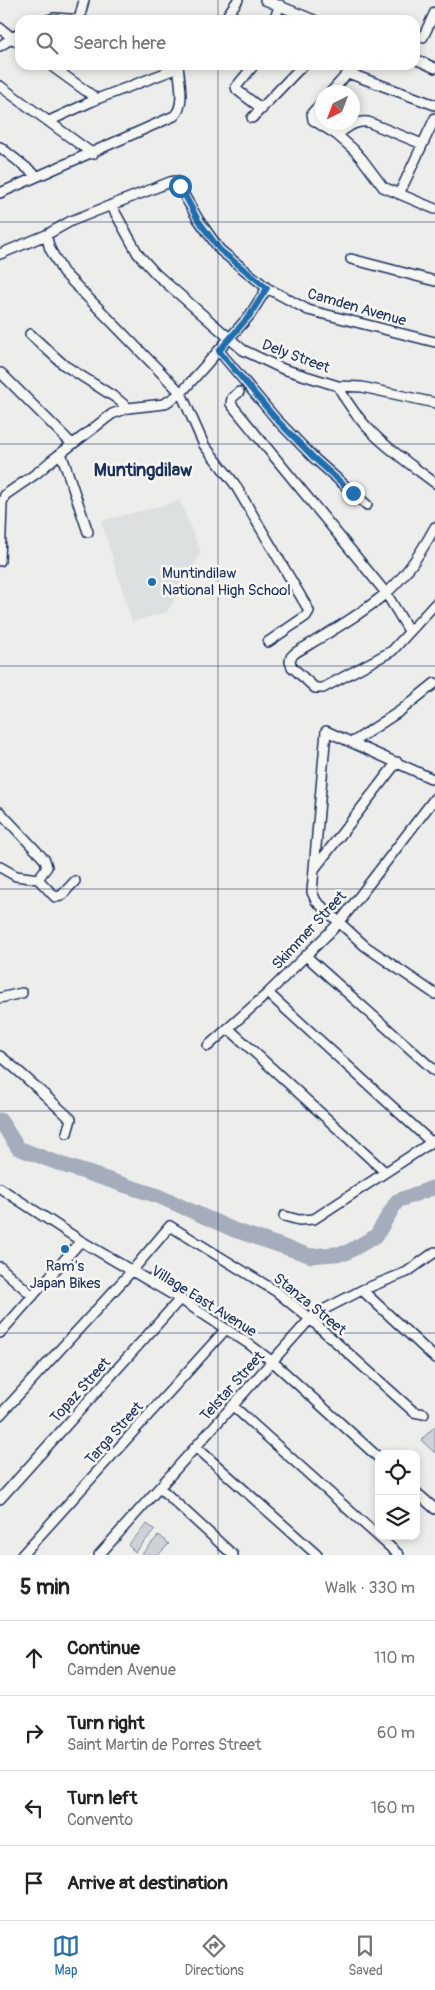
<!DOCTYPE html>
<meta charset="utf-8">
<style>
:root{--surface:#fff;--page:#f2f2f2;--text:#222;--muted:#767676;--line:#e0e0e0;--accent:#1f6fb2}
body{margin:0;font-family:Pangolin,sans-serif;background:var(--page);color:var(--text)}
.controls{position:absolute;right:15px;bottom:15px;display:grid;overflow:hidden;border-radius:10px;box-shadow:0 2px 8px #0003}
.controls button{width:45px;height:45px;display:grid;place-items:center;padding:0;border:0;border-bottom:1px solid var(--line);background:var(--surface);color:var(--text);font:25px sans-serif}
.compass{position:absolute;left:315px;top:85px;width:45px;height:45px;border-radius:50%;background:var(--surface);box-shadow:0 2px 8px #0003;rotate:222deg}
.stop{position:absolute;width:15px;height:15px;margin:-11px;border:4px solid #1f6fb2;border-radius:50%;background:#fff}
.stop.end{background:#1f6fb2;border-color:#fff;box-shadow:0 1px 5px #0008}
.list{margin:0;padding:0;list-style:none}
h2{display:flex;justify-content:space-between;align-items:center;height:65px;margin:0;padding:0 20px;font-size:21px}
h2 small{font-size:16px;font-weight:400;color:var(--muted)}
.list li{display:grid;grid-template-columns:32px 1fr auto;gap:15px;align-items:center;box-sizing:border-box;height:75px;padding:0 20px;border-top:1px solid var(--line)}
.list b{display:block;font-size:19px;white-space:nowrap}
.list p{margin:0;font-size:16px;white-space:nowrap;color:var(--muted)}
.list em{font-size:16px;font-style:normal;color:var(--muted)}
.icon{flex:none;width:28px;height:28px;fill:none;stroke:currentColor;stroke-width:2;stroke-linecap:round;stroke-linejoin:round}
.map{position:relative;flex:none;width:435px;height:1555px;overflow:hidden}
.search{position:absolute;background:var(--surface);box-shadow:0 2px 8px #0003;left:15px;right:15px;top:15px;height:55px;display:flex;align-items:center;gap:12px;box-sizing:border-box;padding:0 18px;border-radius:15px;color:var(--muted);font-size:19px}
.sheet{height:365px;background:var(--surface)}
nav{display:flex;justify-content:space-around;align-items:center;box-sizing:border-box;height:70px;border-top:1px solid var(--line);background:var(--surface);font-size:14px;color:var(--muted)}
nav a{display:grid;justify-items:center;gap:2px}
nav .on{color:var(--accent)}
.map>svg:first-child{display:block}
</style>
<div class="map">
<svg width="435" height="1555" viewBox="0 0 435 1555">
<rect width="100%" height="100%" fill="#edeeec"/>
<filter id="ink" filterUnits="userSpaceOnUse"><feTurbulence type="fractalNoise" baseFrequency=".02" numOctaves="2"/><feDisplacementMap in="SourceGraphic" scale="10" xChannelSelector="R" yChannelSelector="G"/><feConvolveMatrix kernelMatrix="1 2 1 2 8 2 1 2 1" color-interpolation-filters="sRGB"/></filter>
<g filter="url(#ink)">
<path fill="#dde0e1" d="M180,501l21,52 -34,59 -35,10 -31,-101z"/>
<path fill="#ced2d7" stroke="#74809a" d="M435,1426v27l-14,-13z
M147,1524l8,6 -20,22 -7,-7z
M159,1535l10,9 -11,11h-17z"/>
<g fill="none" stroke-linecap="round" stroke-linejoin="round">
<path stroke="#a5acbc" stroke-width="15" d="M0,1120l18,28 45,17 95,31 76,34 77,26 35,-3 30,-17 21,-35 38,-14"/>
<defs>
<path id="minor" d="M265,0l49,20
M48,20l6,-2 29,2
M79,20l5,-20
M224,20l14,-20
M274,20l6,-15
M0,28l20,16
M423,37l12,-25
M0,46l20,-13
M415,59l20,9
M50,65l47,34
M254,65l-18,22 1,3 25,19
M348,73l87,32
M0,86l93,68
M331,92l17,-19 3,-8
M322,102l-10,11 1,7 24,15 16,14 9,10 21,28 52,22
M252,118l51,-53
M49,121l48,-22 81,-31
M337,135c10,-7 18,-15 31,-13l54,22
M0,147l37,29
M0,193l174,-77c12,-10 5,-37 4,-51
M399,194l36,-76
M111,205l27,49 18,20 87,76 40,19 55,17 24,1 73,16
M46,235l4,14 13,23 118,121 23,52 30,38 73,124 2,4 -3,5 -38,26
M0,254l46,-19 25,-14 99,-39 6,-1 22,38 22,31 47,38 41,22 127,32
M351,259l84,22
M30,334l34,31 52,33 12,10
M219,351l58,69 38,39 52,46
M1,373l71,71
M338,386c23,45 57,67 97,97
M239,392l-7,6 -1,6 155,189 23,38
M61,453l27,79
M435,527c-12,22 -30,51 -50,67 -28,23 -60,41 -90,59l-4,4 -1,5 2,5 23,21h8l69,-37 43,-47
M0,561l2,-58 3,-8 32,-22 15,-13 60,-46 16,-6 36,-4 17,-11 69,-78 17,-27
M353,742l47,-31 35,-28
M435,780l-109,-49 -14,161 4,9 49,45 70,48
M0,812l45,48 2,7 -9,12
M0,867l16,9 22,3 17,18 6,-1 14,-15
M315,868l82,-106
M306,956l129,115
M268,993l163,149
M0,998l22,-5
M228,1028l157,144
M208,1046l60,-53 71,-70 96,-125
M0,1056c25,19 47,42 71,63l-4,14
M0,1188l81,53 99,58 69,45 24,18 106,96
M284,1216l15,4 15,-1 121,-79
M0,1267l33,29
M362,1290l73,68
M0,1333l81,-92
M233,1406l166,149
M0,1415l131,-143 39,-46 107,66 33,27 104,93 10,2
M196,1447l121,108
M160,1488l73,67
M416,1492l19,17
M0,1499l180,-200
M22,1555l204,-226
M99,1555l211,-236 11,-8 41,-21 45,-18 28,-20"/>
</defs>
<use href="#minor" stroke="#1b2f5e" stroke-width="12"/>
<use href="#minor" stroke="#f6f6f2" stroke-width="9"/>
</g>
</g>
<g fill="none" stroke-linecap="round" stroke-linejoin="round" filter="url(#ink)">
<path stroke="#1f6fb2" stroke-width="6" d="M180,186l18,34 22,30 47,38 -17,27 -31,36 58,69 38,39 38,34"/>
</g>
<path fill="none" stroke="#1b2f5e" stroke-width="1" stroke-opacity="0.55" d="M218,0v20M218,65v1490M0,222h435M0,444h435M0,666h435M0,889h435M0,1111h435M0,1333h435"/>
<g fill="#1f6fb2" stroke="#f6f6f2" stroke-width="2">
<circle cx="152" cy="582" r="5"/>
<circle cx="65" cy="1249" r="5"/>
</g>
<g text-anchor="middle" stroke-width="5" stroke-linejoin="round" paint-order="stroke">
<g font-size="15" fill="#1b2f5e" stroke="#f6f6f2">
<text transform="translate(357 307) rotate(16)" y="5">Camden Avenue</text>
<text transform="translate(296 356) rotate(20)" y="5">Dely Street</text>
<text transform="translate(309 930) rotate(-47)" y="5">Skimmer Street</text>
<text transform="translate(204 1301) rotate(32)" y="5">Village East Avenue</text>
<text transform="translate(310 1304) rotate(39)" y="5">Stanza Street</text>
<text transform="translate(232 1386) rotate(-48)" y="5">Telstar Street</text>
<text transform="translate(80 1390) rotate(-48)" y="5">Topaz Street</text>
<text transform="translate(114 1433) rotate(-48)" y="5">Targa Street</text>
</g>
<g font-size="15" fill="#1b2f5e" stroke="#f6f6f2" text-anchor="start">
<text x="162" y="578">Muntindilaw<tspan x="162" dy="17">National High School</tspan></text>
<text x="65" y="1271" text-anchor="middle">Ram's<tspan x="65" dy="17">Japan Bikes</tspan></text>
</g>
<g font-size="18" font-weight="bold" fill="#1b2f5e" stroke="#f6f6f2">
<text x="143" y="476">Muntingdilaw</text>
</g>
</g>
</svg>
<div class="controls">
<button><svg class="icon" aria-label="locate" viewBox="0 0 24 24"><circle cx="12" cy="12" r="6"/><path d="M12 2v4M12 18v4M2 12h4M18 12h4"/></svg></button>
<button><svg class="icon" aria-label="layers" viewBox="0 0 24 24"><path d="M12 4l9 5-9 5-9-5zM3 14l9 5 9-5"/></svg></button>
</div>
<svg class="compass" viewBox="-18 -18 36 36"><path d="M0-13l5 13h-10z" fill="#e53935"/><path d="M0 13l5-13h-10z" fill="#767676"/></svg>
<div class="stop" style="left:180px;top:186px"></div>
<div class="stop end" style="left:353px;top:493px"></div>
<div class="search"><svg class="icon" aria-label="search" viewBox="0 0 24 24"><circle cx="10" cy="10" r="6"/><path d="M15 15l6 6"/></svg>Search here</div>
</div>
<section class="sheet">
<h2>5 min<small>Walk · 330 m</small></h2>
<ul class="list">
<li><svg class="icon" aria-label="ahead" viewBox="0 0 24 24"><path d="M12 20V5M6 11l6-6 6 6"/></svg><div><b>Continue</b><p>Camden Avenue</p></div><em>110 m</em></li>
<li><svg class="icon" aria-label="right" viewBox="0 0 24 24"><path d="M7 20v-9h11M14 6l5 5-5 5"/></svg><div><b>Turn right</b><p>Saint Martin de Porres Street</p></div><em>60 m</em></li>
<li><svg class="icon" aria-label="left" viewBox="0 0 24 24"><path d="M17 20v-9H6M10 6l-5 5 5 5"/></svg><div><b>Turn left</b><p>Convento</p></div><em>160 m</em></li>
<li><svg class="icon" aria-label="arrive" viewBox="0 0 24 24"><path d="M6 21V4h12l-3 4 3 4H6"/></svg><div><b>Arrive at destination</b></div></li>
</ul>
</section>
<nav>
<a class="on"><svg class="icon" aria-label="map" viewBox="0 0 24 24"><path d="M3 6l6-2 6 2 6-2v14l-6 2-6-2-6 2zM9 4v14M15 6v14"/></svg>Map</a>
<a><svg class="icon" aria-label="directions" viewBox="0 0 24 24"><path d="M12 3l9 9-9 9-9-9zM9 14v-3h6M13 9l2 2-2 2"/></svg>Directions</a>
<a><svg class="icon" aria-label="saved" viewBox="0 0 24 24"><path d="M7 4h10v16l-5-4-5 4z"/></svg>Saved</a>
</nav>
